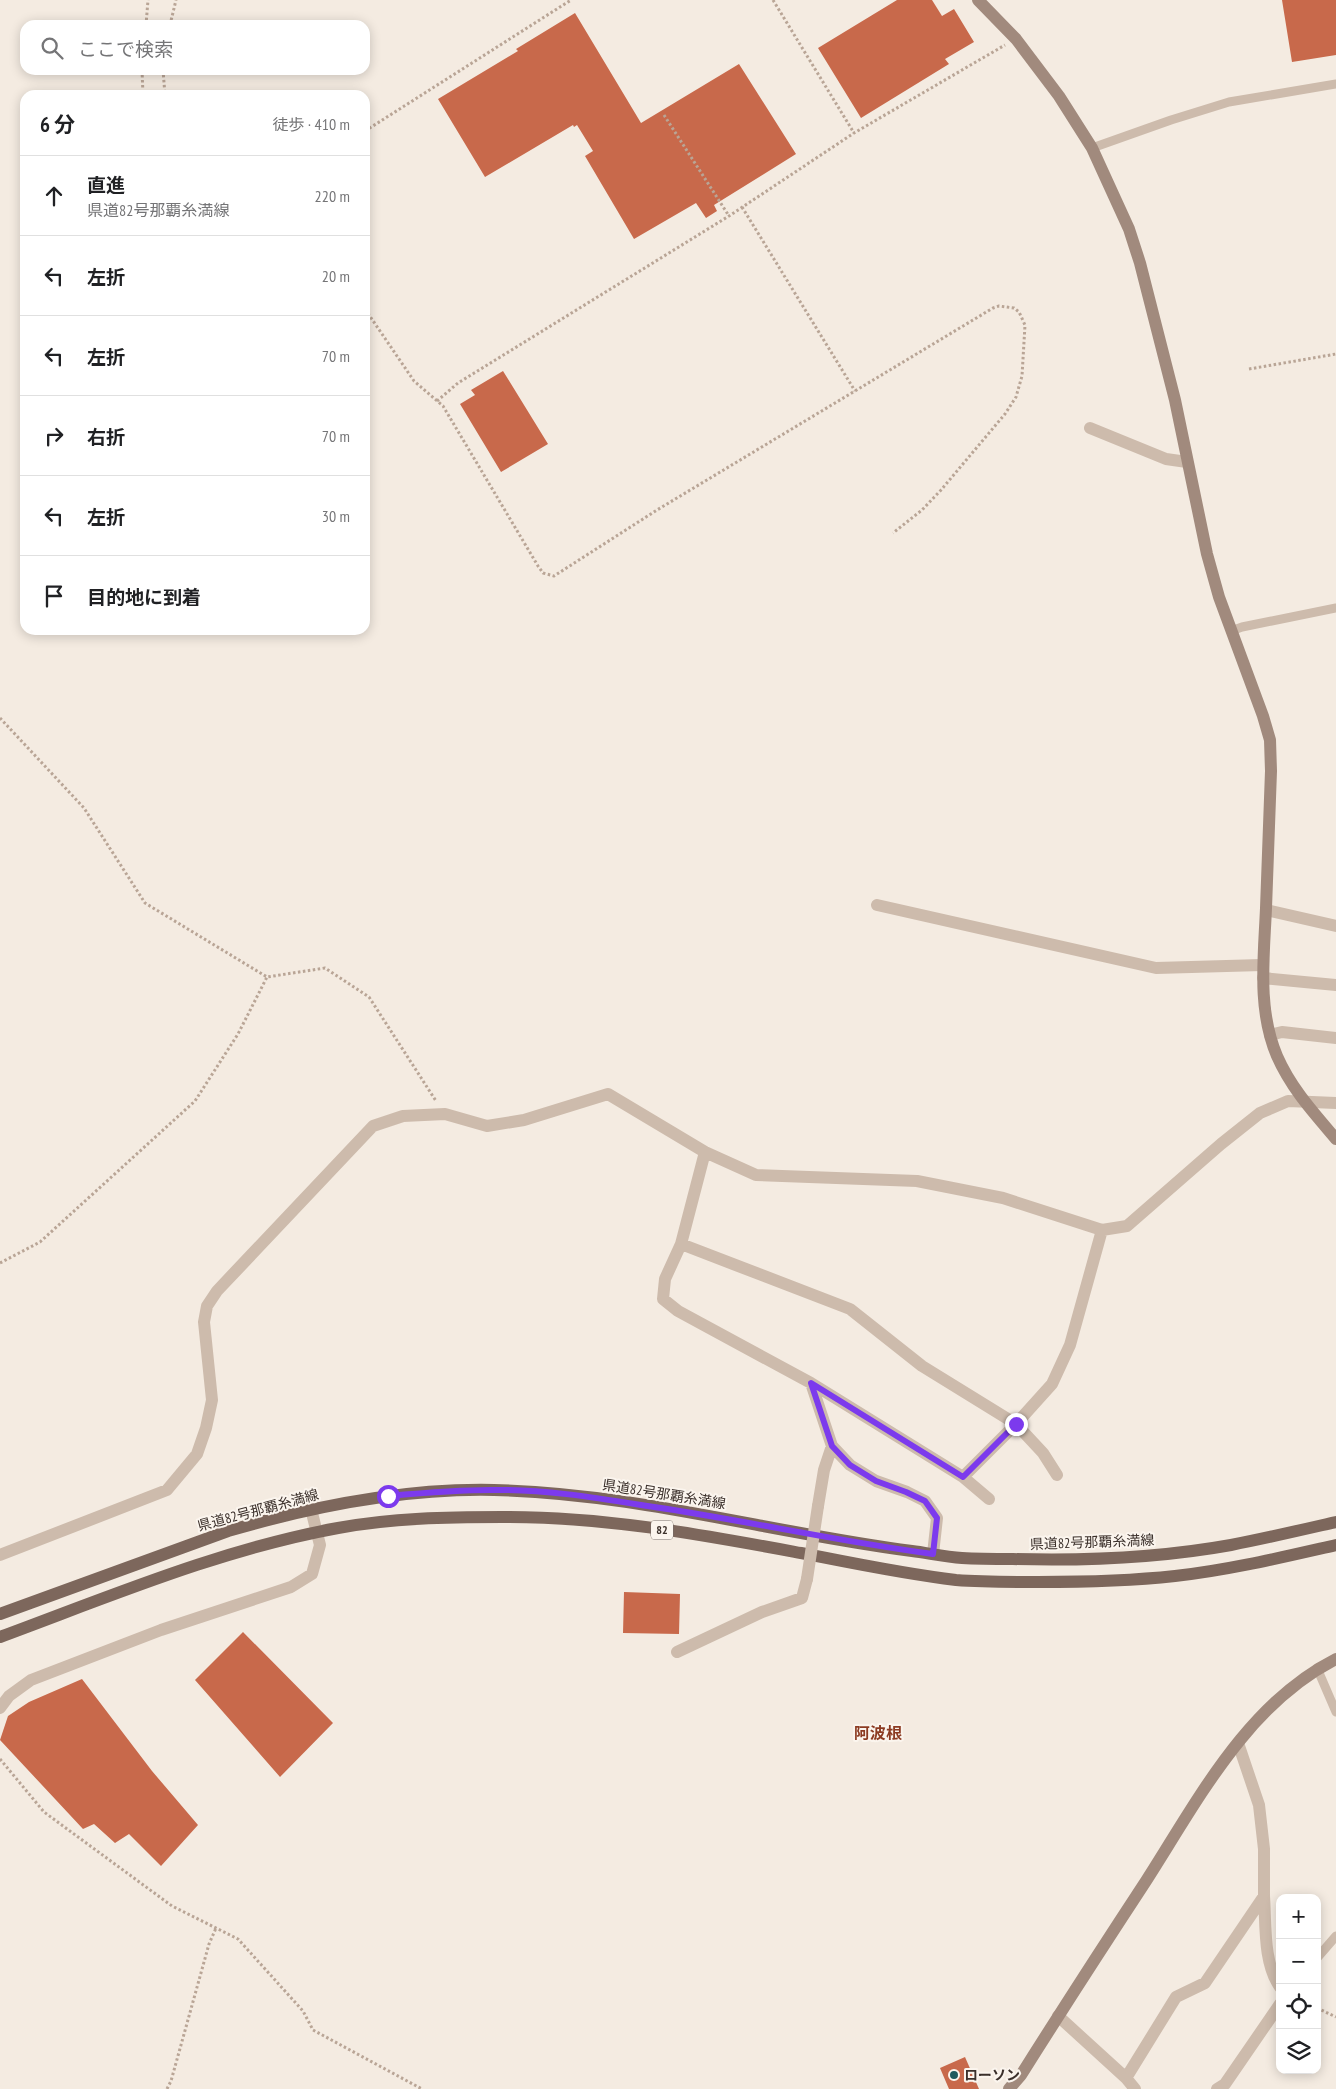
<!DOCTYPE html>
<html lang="ja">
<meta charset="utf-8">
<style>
:root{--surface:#fff;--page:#f2f2f2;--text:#202124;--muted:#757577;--line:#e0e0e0}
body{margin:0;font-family:"PT Sans Narrow","Noto Sans JP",sans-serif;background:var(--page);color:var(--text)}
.controls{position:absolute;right:15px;bottom:15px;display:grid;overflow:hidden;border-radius:10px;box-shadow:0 2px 12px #0003}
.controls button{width:45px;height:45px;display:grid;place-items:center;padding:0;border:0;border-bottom:1px solid var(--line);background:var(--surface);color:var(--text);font:25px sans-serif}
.stop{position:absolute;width:15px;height:15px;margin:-11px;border:4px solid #7c3aed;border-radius:50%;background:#fff}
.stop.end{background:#7c3aed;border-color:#fff;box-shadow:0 1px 5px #0008}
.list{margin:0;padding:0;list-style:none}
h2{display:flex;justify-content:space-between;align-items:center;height:65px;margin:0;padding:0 20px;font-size:21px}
h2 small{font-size:16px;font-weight:400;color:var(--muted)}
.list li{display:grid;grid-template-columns:32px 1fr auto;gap:15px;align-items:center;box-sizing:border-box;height:80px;padding:0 20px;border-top:1px solid var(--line)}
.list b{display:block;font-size:19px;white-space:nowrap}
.list p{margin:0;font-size:16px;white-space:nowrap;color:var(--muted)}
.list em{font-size:16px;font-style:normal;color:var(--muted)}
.icon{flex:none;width:28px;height:28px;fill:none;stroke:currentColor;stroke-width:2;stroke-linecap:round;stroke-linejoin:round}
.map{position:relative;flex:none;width:1336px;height:2089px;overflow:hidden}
.search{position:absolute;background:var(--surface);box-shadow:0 2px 12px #0003;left:20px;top:20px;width:350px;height:55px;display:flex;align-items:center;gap:12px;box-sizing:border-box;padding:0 18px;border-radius:15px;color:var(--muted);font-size:19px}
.panel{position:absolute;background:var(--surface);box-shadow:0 2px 12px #0003;left:20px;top:90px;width:350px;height:545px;border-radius:15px}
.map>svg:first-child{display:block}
</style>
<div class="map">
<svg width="1336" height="2089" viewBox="0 0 1336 2089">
<rect width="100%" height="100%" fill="#f4ebe1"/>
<path fill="#c8694b" d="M897,0h35l10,16 12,-7 20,33 -29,17 4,5 -88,54 -43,-70z
M1282,0h54v55l-44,7z
M575,13l66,110 98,-59 57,90 -82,51 3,6 -11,7 -10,-15 -62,36 -49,-83 8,-5 -16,-26 -3,2 -1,-2 -88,52 -47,-78 80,-48 -2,-2z
M503,371l45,73 -47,28 -41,-68 15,-9 -4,-5z
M624,1592l56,2 -1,40 -56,-1z
M243,1632l90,91 -53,54 -85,-97z
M82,1679l70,92 46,54 -37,41 -32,-32 -14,9 -21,-19 -11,5 -83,-89 8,-24 21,-14z
M965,2057l14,32h-30l-9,-21z"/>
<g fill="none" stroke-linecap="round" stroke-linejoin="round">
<path stroke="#b9a596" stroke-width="3" stroke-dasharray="2.5 2.5" stroke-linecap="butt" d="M773,0l81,133
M146,25l2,-25
M170,25l6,-25
M142,70l1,25
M163,70l2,25
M664,115l65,101
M365,131l206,-131
M742,207l113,184
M365,309l49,72 29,25 95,160 5,7 11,3 103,-66 336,-202 6,-2 15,2 5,4 6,13 -3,51 -6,21 -11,17 -64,76 -19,20 -29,23
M1249,369l87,-15
M437,401l21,-18 271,-167 125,-83 151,-88
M0,718l84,90 61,95 122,74 58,-9 44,29 67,104
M0,1263l40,-21 155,-141 43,-67 29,-57
M0,1759l44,53 128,94 66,33 65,72 10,19 109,59
M1317,2008l19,9
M167,2089l4,-8 38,-137 7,-16"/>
<path stroke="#cdbbac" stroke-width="9" d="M1092,148l79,-28 58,-18 107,-18
M1231,631l11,-4 94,-19
M1317,1668l19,44
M1317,1958l19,-22"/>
<path stroke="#cdbbac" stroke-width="12" d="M1090,428l76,31 21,3
M877,905l279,63 106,-3
M1266,910l70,16
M1263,978l73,7
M1270,1035l12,-3 54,6
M705,1152l-24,92 -16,35 -2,20 15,12 133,72 21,63 18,19 26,16 31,11 18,9 12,17 -4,36
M681,1244l169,65 72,57 94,58 27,29 14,22
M811,1383l152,94 26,22
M963,1477l53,-53 36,-40 18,-39 32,-115
M818,1506l6,-36 8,-24
M0,1555l167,-65 30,-36 9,-26 6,-28 -8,-78 3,-16 10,-15 156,-165 30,-10 42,-2 42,12 37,-6 84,-26 97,58 51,23 161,6 86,17 99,32 25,-4 94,-82 39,-31 28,-12 48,2
M677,1652l85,-40 40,-14 5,-19
M0,1708l9,-12 22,-16 130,-50 130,-43 21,-13 8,-29 -9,-36
M1264,1896c2,28 -1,67 16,91
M1058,2016l68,62 9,11
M1126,2078l50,-81 29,-14 59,-87v-47l-5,-44 -21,-62
M1217,2089l8,-5 55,-80"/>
<path stroke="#a18a7d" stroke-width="12" d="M978,0l38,39 43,57 33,52 37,81 11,34 35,137 32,154 12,43 44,119 7,24 1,31c-2,46 -3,92 -5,137 -2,49 -9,101 11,148 14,32 36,56 59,83
M1009,2089l12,-14c41,-65 83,-130 125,-194 52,-81 101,-177 190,-222"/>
<path stroke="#7d675c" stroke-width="12" d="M0,1614l228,-83c86,-25 176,-43 266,-41 141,3 278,43 418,61 16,2 33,6 50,7 17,1 34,1 51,1 73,2 146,-1 218,-14 36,-7 70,-15 105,-23
M0,1637c111,-41 222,-88 338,-109 54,-10 110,-11 164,-11 100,-1 201,18 299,36 51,10 103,21 155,27 27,2 55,2 82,2 46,0 91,-1 137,-6 54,-6 108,-19 161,-31"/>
<path stroke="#cdbbac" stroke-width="12" d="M807,1579l11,-73"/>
</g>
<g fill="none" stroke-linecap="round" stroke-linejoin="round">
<path stroke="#7c3aed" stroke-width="6" d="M388,1496c34,-3 68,-6 103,-6 50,-1 101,7 150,15 98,14 194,36 292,49l4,-36 -12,-17 -19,-9 -30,-11 -26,-16 -18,-19 -21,-63 152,94 53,-53"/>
</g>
<circle fill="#1f5a5e" stroke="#fbf5ee" stroke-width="2" cx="954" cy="2075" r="5"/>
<g text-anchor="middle" stroke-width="4" stroke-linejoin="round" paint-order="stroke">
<rect fill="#fbf5ee" stroke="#756b66" stroke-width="1" x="651" y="1520.5" width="22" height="19" rx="4"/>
<g font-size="12" font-weight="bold" fill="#3b302b">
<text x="662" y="1534">82</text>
</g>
<g font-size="14" fill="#3b302b" stroke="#fbf5ee">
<text transform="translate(664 1494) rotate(9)" y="5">県道82号那覇糸満線</text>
<text transform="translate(258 1510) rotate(-15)" y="5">県道82号那覇糸満線</text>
<text transform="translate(1092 1542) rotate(-2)" y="5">県道82号那覇糸満線</text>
</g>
<g font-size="14" font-weight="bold" fill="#3b302b" stroke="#fbf5ee" text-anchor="start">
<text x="964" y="2080">ローソン</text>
</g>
<g font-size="16" font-weight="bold" fill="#8c3b22" stroke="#fbf5ee">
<text x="878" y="1739">阿波根</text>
</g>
</g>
</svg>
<div class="controls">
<button>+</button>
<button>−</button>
<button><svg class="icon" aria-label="locate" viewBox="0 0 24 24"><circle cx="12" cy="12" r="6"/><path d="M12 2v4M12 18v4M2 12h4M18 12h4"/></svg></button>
<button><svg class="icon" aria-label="layers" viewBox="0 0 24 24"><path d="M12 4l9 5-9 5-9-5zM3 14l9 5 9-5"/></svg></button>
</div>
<div class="stop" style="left:388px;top:1496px"></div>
<div class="stop end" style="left:1016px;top:1424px"></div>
<div class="search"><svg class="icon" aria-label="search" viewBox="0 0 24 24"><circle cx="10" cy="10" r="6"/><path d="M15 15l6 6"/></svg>ここで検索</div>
<section class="panel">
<h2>6 分<small>徒歩 · 410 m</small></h2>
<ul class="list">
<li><svg class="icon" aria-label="ahead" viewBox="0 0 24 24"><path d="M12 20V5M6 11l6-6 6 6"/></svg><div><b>直進</b><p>県道82号那覇糸満線</p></div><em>220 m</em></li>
<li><svg class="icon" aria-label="left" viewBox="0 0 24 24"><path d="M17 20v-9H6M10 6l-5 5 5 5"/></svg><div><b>左折</b></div><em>20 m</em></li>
<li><svg class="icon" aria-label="left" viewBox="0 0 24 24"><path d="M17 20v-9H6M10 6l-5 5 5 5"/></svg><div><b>左折</b></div><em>70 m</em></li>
<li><svg class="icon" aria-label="right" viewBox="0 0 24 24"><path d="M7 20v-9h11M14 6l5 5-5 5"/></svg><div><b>右折</b></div><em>70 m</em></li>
<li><svg class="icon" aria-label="left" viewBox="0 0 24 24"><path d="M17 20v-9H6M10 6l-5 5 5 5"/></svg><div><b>左折</b></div><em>30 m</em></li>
<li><svg class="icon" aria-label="arrive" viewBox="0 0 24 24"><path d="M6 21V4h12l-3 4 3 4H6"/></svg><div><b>目的地に到着</b></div></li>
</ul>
</section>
</div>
